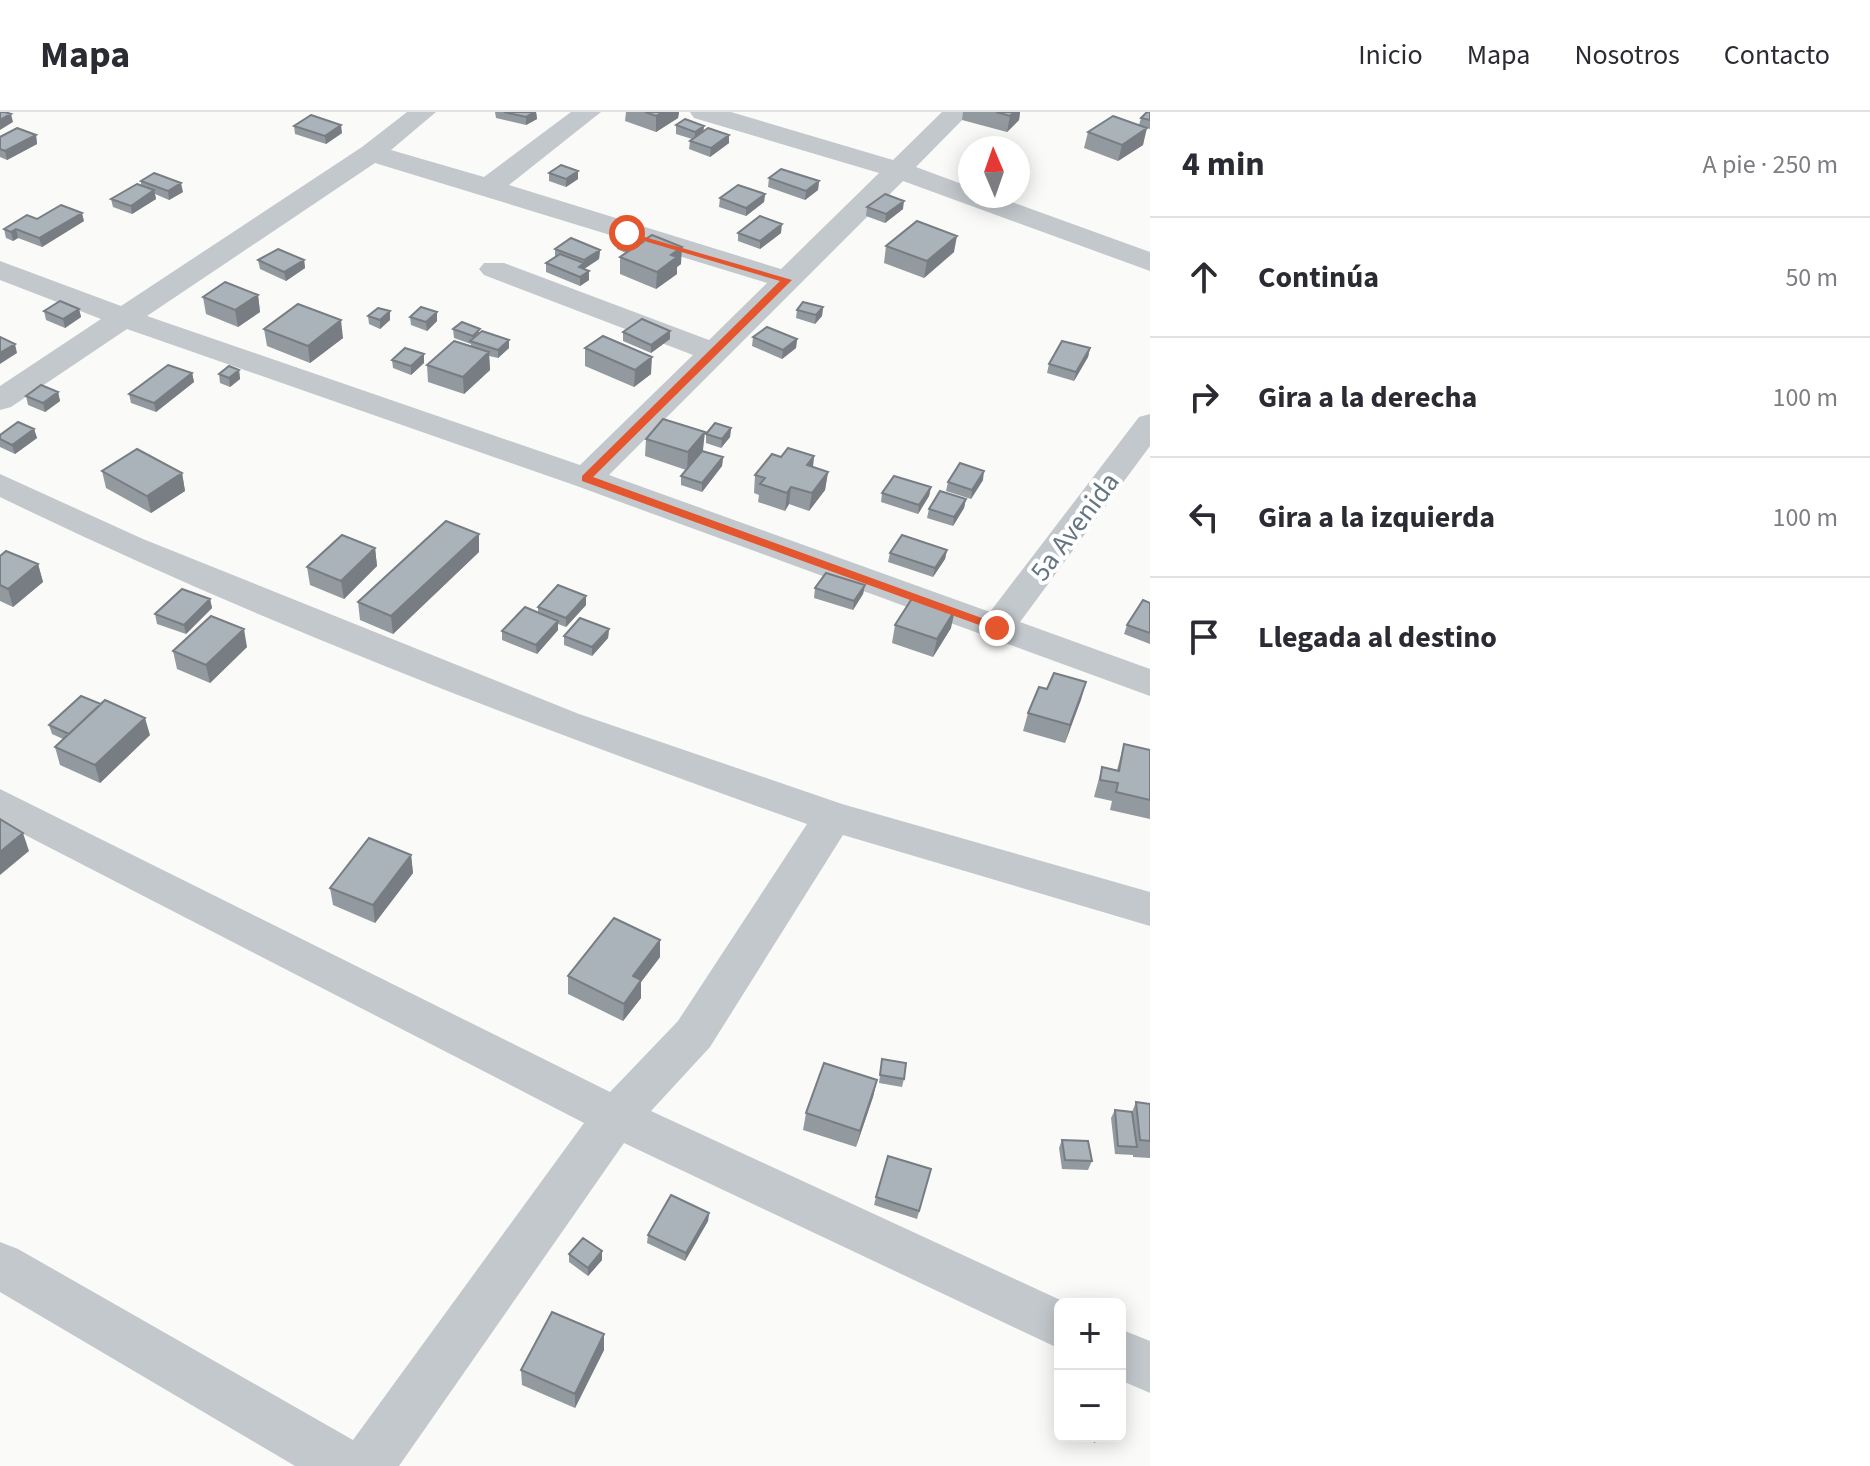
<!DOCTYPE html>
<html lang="es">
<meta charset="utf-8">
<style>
:root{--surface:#fff;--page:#f2f2f3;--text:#2b2b33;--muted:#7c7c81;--line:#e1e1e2}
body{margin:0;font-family:"Source Sans 3",sans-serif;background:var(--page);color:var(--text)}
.controls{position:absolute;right:24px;bottom:24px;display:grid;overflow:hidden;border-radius:12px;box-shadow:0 4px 20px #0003}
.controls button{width:72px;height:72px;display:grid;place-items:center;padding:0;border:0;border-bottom:2px solid var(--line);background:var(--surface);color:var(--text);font:40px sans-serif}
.compass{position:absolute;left:958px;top:24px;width:72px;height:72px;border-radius:50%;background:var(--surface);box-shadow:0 4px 20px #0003;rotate:358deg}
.stop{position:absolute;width:24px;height:24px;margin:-18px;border:6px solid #e4572e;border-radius:50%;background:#fff}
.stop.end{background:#e4572e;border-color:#fff;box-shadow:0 2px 8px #0008}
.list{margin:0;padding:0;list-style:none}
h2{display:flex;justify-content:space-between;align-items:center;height:104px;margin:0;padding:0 32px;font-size:34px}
h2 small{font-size:26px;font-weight:400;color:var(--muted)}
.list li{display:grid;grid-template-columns:52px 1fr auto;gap:24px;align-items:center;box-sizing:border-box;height:120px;padding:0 32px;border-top:2px solid var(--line)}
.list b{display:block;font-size:30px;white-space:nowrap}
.list em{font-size:26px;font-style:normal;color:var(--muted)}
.icon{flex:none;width:44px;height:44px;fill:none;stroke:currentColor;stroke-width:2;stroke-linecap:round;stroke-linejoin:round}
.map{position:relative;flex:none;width:1150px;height:1354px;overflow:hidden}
header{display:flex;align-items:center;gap:48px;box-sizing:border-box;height:112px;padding:0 40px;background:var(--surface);border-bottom:2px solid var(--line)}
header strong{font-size:38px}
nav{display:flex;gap:44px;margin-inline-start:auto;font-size:28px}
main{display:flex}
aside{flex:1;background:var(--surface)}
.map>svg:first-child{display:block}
</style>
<header>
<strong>Mapa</strong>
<nav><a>Inicio</a><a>Mapa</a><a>Nosotros</a><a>Contacto</a></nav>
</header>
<main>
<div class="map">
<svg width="1150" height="1354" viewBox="0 0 1150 1354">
<rect width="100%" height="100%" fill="#fafaf8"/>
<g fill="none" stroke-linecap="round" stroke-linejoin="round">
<path fill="#c3c8cc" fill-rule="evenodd" d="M407,0h29l-45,38 93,27 87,-65h30l-92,73 272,84 98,-96 -185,-55 -4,-6h41l162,48 49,-48h28l-54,55 54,20v9h25l155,56v19l-247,-90 -294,294 381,137 149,-195 11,-3v32l-130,176 130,47v27l-576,-211 -447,-156 -116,78 -11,3v-24l101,-67 -101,-39v-19l121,45 241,-159zM375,51l392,120 -58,57 -205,-77h-20l-5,6 5,6 209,80 -113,110 -433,-149z
M0,362l143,65 436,175 263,90 308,88v34l-307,-91 -133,212 -59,64 418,193h-9v45l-436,-206 -225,323h-104l-295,-174v-50l18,7 335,191 231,-317 -584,-301v-33l610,303 68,-71 129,-197c-273,-97 -546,-200 -807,-327z
M1120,1217l30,12v52l-30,-13z"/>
</g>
<path fill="#929a9f" d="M495,0h41l1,7 -11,6 -30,-7z
M626,0h53l-1,6 -22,14 -31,-11z
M963,0h57l-1,8 -12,12 -45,-12z
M1150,0v17l-5,-2 -2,18 -25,16 -34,-13 4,-16 51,-7 2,-7z
M676,13l28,1 -1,5 26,12 -19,14 -21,-8 1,-8 2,-2 -16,-5z
M294,14l48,7 -16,11 -31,-10z
M36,23l1,9 -30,16 -7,-3v-20z
M549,61l29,6 -12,8 -17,-6z
M769,66l50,3 -1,9 -13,10 -37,-13z
M141,69l42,11 -14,8 -14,-6 1,5 -24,15 -19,-7 -2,-8 30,-14z
M765,82l-1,8 -18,14 -27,-9 1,-9z
M867,95l36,2 -18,14 -19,-7z
M37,107l47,2 -42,26 -24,-9 -5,3 -7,-3 -2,-9z
M738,121h43l-21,16 -22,-8z
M617,129l64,23 -4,3v7l-21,15 -36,-15v-17l6,-4 -9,-4z
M886,134l68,6 -30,26 -40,-15z
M555,137l45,1 -1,9 -15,10 5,2v9l-9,6 -34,-14v-9l9,-6z
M258,148h46l1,8 -19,13 -26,-12z
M258,183l2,17 -22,15 -32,-13 -3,-17z
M823,195l-1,9 -7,8 -19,-6 1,-8z
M79,197l2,8 -16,11 -19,-8 -2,-9z
M390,199v9l-10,9 -11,-5 -1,-8z
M437,200v9l-10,10 -16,-6 -1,-8z
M264,217l79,9 -33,25 -43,-17z
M453,217l27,3 29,16 -11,10 -9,-2 1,14 -26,24 -36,-12 -1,-17 44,-19v-2l-17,-6z
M623,220l47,7 -19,14 -28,-12z
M753,225l44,2 -1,9 -14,11 -30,-13z
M585,236l66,26 -17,13 -49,-21z
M1090,236l-2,9 -14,24 -27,-8 2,-9z
M392,248l32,3 -13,12 -18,-7z
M239,258l1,9 -10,8 -10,-4 -1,-9z
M192,261l2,9 -38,30 -25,-9 -2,-9z
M58,280l2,9 -15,11 -17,-7 -2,-9z
M731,316l-1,9 -9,11 -15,-5v-9z
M34,317l3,9 -22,16 -15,-7v-12z
M646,327l57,11v1l20,6 -1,9 -20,26 -21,-7v-9l5,-6 -41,-14z
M814,344l-1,11 15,5 -3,18 -16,21 -20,-7 -4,7 -27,-9 1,-7 -5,-2 1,-18 26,-18z
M102,359l80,2 3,18 -34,22 -45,-25z
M983,368l-12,19 -25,-8 2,-9z
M931,375l-2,9 -11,18 -37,-12 1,-9z
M966,387l-2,9 -11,18 -26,-8 2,-9z
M375,436l2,18 -33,33 -34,-14 -3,-18z
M947,438l-2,9 -12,18 -45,-15 2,-9z
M479,440l-86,82 -33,-14 -2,-18z
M0,444l38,8 5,18 -30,25 -13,-6z
M865,473l-2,9 -10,16 -39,-12 1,-10z
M586,484v9l-20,22 -8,-3v6l-21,24 -35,-14v-9l36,-19v-5z
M210,487l2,9 -26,26 -29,-10 -2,-10z
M1150,491v41l-26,-10 3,-9z
M895,513l56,3 -18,29 -41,-14z
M609,517l-1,9 -16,18 -28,-11v-9z
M247,535l-37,36 -33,-14 -4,-18z
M1086,570l-21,61 -42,-12 5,-18 19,-24z
M49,613l101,10 -50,48 -40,-18 -5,-18 8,-8 -11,-5z
M1124,632l26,6v69l-40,-9 2,-9 -18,-4 8,-30 15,3z
M411,743l2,18 -38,50 -42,-18 -3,-17z
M660,845l-19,25v16l-18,23 -55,-27v-18z
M882,947l22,20 -2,8 -23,-4z
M877,968l-4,17 -17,50 -53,-17 3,-17z
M1136,990l14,2v54l-17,-1v-2l-18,-1 -4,-36 4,-8 17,2z
M1062,1028l30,21 -4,9 -26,-1 -3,-21z
M931,1057l-14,50 -43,-14 2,-8z
M709,1101l-1,8 -23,40 -38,-18 1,-8z
M569,1142l33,6 -14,16 -19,-14z
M604,1238l-29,58 -53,-23 -1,-15z
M1082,1324h16l-3,7z"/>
<path fill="#777d82" d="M534,0h2l1,7 -11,6v-8z
M663,0h16l-1,6 -22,14v-16z
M1014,0h6l-1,8 -12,12 3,-16z
M11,2l2,8 -13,8v-10z
M341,13l1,8 -16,11 -1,-8z
M704,14l-1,8 -8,6v-8z
M1147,16l-4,17 -25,16 4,-16z
M36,23l1,9 -30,16 -2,-9z
M729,23v8l-19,14 1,-9z
M578,59v8l-12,8v-8z
M819,69l-1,9 -13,10 1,-9z
M181,71l2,9 -14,8 -1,-9z
M154,78l2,9 -24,15 -1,-8z
M765,82l-1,8 -18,14v-8z
M904,89l-1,8 -18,14 1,-9z
M82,101l2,8 -42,26 -3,-9z
M782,112l-1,9 -21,16v-8z
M16,117l2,9 -5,3 -2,-9z
M957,124l-3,16 -30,26 3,-17z
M682,135l-1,17 -4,3v7l-21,15 1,-17 14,-17z
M600,138l-1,9 -15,10 -5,-2 5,-3v-4z
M304,148l1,8 -19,13 -2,-9z
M589,159v9l-9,6v-9z
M258,183l2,17 -22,15 -3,-17z
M823,195l-1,9 -7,8 1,-9z
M79,197l2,8 -16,11 -2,-9z
M390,199v9l-10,9v-9z
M437,200v9l-10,10 -1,-9z
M341,208l2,18 -33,25 -2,-17z
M670,219v8l-19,14v-8z
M797,227l-1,9 -14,11 1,-9z
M509,228v8l-11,10v-8z
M15,232l2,9 -17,11v-11z
M1090,236l-2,9 -14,24 2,-9z
M489,240l1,18 -26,24 -1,-17z
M424,242v9l-13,12v-9z
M652,245l-1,17 -17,13 1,-17z
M239,258l1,9 -10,8 -1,-9z
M192,261l2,9 -38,30 -2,-9z
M58,280l2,9 -15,11 -2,-9z
M731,316l-1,9 -9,11 1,-9z
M34,317l3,9 -22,16 -3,-9z
M705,320l-2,18 -16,20 1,-18z
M814,344l-2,18 -5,-9z
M723,345l-1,9 -20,26v-9z
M984,359l-1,9 -12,19 1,-9z
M828,360l-3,18 -16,21 3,-18z
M182,361l3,18 -34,22 -4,-17z
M791,375l-2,17 -4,7 2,-18z
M931,375l-2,9 -11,18 1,-9z
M966,387l-2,9 -11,18 1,-9z
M479,422v18l-86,82 -2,-18z
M375,436l2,18 -33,33 -3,-18z
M947,438l-2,9 -12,18 2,-9z
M38,452l5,18 -30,25 -5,-18z
M865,473l-2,9 -10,16 1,-9z
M586,484v9l-20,22v-9z
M210,487l2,9 -26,26 -2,-9z
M955,498l-4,18 -18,29 4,-18z
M558,509v9l-21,24 -1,-9z
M244,517l3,18 -37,36 -4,-18z
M609,517l-1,9 -16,18v-9z
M1086,570l-5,18 -16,43 5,-18z
M145,606l5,17 -50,48 -5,-18z
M23,721l6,18 -29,24v-23z
M411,743l2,18 -38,50 -2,-18z
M660,828v17l-19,25v16l-18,23 1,-17 9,-28z
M877,968l-4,17 -17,50 4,-16z
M709,1101l-1,8 -23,40 1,-8z
M602,1139v9l-14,16v-8z
M604,1222v16l-29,58v-14z"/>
<path fill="#aab3b9" stroke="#777d82" stroke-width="2" d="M0,0h5l6,2 -11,6z
M504,0h30l-8,5z
M645,0h18l-7,4z
M996,0h18l-4,4z
M1147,0h3v8l-9,-2z
M311,3l30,10 -16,11 -31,-10z
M1113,4l34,12 -25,17 -34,-13z
M685,7l19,7 -9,6 -19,-7z
M17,16l19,7 -31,16 -5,-2v-12z
M708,16l21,7 -18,13 -21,-7z
M561,53l17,6 -12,8 -17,-6z
M781,57l38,12 -13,10 -37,-13z
M154,61l27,10 -13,8 -27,-10z
M137,72l17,6 -23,16 -20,-7z
M738,73l27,9 -19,14 -26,-10z
M885,82l19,7 -18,13 -19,-7z
M61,93l21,8 -43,25 -23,-9 -5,3 -7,-3 23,-14 10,4z
M760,104l22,8 -22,17 -22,-8z
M917,109l40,15 -30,25 -41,-15z
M625,123l18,7 -9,6 -17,-7z
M652,123l30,12 -11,8 6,2 -20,15 -37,-15z
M571,126l29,12 -16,10 -29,-11z
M278,137l26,11 -20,12 -26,-12z
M560,142l24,9 -5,4 10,4 -9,6 -34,-14z
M225,170l33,13 -23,15 -32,-13z
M60,189l19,8 -16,10 -19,-8z
M803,190l20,5 -7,8 -19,-5z
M298,192l43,16 -33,26 -44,-17z
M421,195l16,5 -11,10 -16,-5z
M378,196l12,3 -10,9 -12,-4z
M642,207l28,12 -19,14 -28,-13z
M462,210l18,7 -7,7 -20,-7z
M767,215l30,12 -14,11 -30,-13z
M482,219l27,9 -11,10 -28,-9z
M603,224l49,21 -17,13 -50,-22z
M0,225l15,7 -15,9z
M454,229l35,11 -26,25 -36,-12z
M1062,229l28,7 -14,24 -27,-8z
M405,236l19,6 -13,12 -19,-6z
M168,253l24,8 -38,30 -25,-9z
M229,254l10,4 -10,8 -10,-4z
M41,273l17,7 -15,11 -17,-7z
M663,307l42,13 -17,20 -42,-13z
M18,310l16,7 -22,16 -12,-6v-4z
M715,311l16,5 -9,11 -16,-5z
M788,336l26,8 -7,9 21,7 -16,21 -21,-6 -4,6 -27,-9 5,-6 -10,-3 17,-21 9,3z
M137,337l45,24 -35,23 -45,-25z
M702,339l21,6 -21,26 -21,-7z
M960,351l24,8 -12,19 -24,-8z
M894,364l37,11 -12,18 -37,-12z
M940,379l26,8 -12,18 -25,-8z
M446,409l33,13 -88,82 -33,-14z
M342,423l33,13 -34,33 -34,-14z
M902,423l45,15 -12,18 -45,-15z
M6,439l32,13 -30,25 -8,-4v-29z
M826,461l39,12 -11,16 -39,-13z
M558,473l28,11 -20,22 -28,-11z
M182,477l28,10 -26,26 -29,-11z
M913,485l42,13 -18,29 -42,-14z
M1143,488l7,3v30l-23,-8z
M525,495l33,14 -22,24 -34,-14z
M211,504l33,13 -38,36 -33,-14z
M580,506l29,11 -17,18 -28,-11z
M1054,561l32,9 -16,43 -42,-12 11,-26 8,2z
M81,584l20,8 -32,30 -20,-9z
M105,588l40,18 -50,47 -40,-18z
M1124,632l26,6v50l-34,-8 2,-9 -18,-3 2,-13 17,4z
M0,707l23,14 -23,19z
M369,726l42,17 -38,50 -43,-17z
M614,806l46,22 -27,36 8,4 -17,24 -56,-28z
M882,947l24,4 -2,16 -24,-4z
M824,951l53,17 -17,51 -54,-18z
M1136,990l14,2v37l-10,-1z
M1115,998l17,2 5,35 -19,-1z
M1062,1028l26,1 4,20 -27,-1z
M888,1044l43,13 -12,42 -43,-14z
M671,1083l38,18 -23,40 -38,-18z
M583,1126l19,13 -14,17 -19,-14z
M552,1200l52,22 -29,60 -54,-24z"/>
<path fill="#e4572e" d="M624,119l168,49 -199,197 408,148v5h-8l-411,-149v-5l198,-195 -156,-46z"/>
<g text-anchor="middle" stroke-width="8" stroke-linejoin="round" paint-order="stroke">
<g font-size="28" fill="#657683" stroke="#fff">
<text transform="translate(1074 414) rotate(-53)" y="10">5a Avenida</text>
</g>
</g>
</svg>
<div class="controls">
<button>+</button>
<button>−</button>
</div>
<svg class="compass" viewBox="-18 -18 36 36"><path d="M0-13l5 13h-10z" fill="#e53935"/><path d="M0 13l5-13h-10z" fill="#7c7c81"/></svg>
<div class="stop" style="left:627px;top:121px"></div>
<div class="stop end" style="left:997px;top:516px"></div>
</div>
<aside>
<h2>4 min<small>A pie · 250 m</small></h2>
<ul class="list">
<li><svg class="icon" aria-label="ahead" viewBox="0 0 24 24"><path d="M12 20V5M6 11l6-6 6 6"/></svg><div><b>Continúa</b></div><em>50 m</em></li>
<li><svg class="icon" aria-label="right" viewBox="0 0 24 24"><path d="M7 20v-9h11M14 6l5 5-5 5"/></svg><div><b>Gira a la derecha</b></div><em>100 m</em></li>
<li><svg class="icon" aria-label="left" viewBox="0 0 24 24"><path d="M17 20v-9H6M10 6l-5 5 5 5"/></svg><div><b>Gira a la izquierda</b></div><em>100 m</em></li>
<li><svg class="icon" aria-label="arrive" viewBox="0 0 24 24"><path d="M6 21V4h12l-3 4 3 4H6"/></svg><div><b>Llegada al destino</b></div></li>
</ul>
</aside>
</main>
